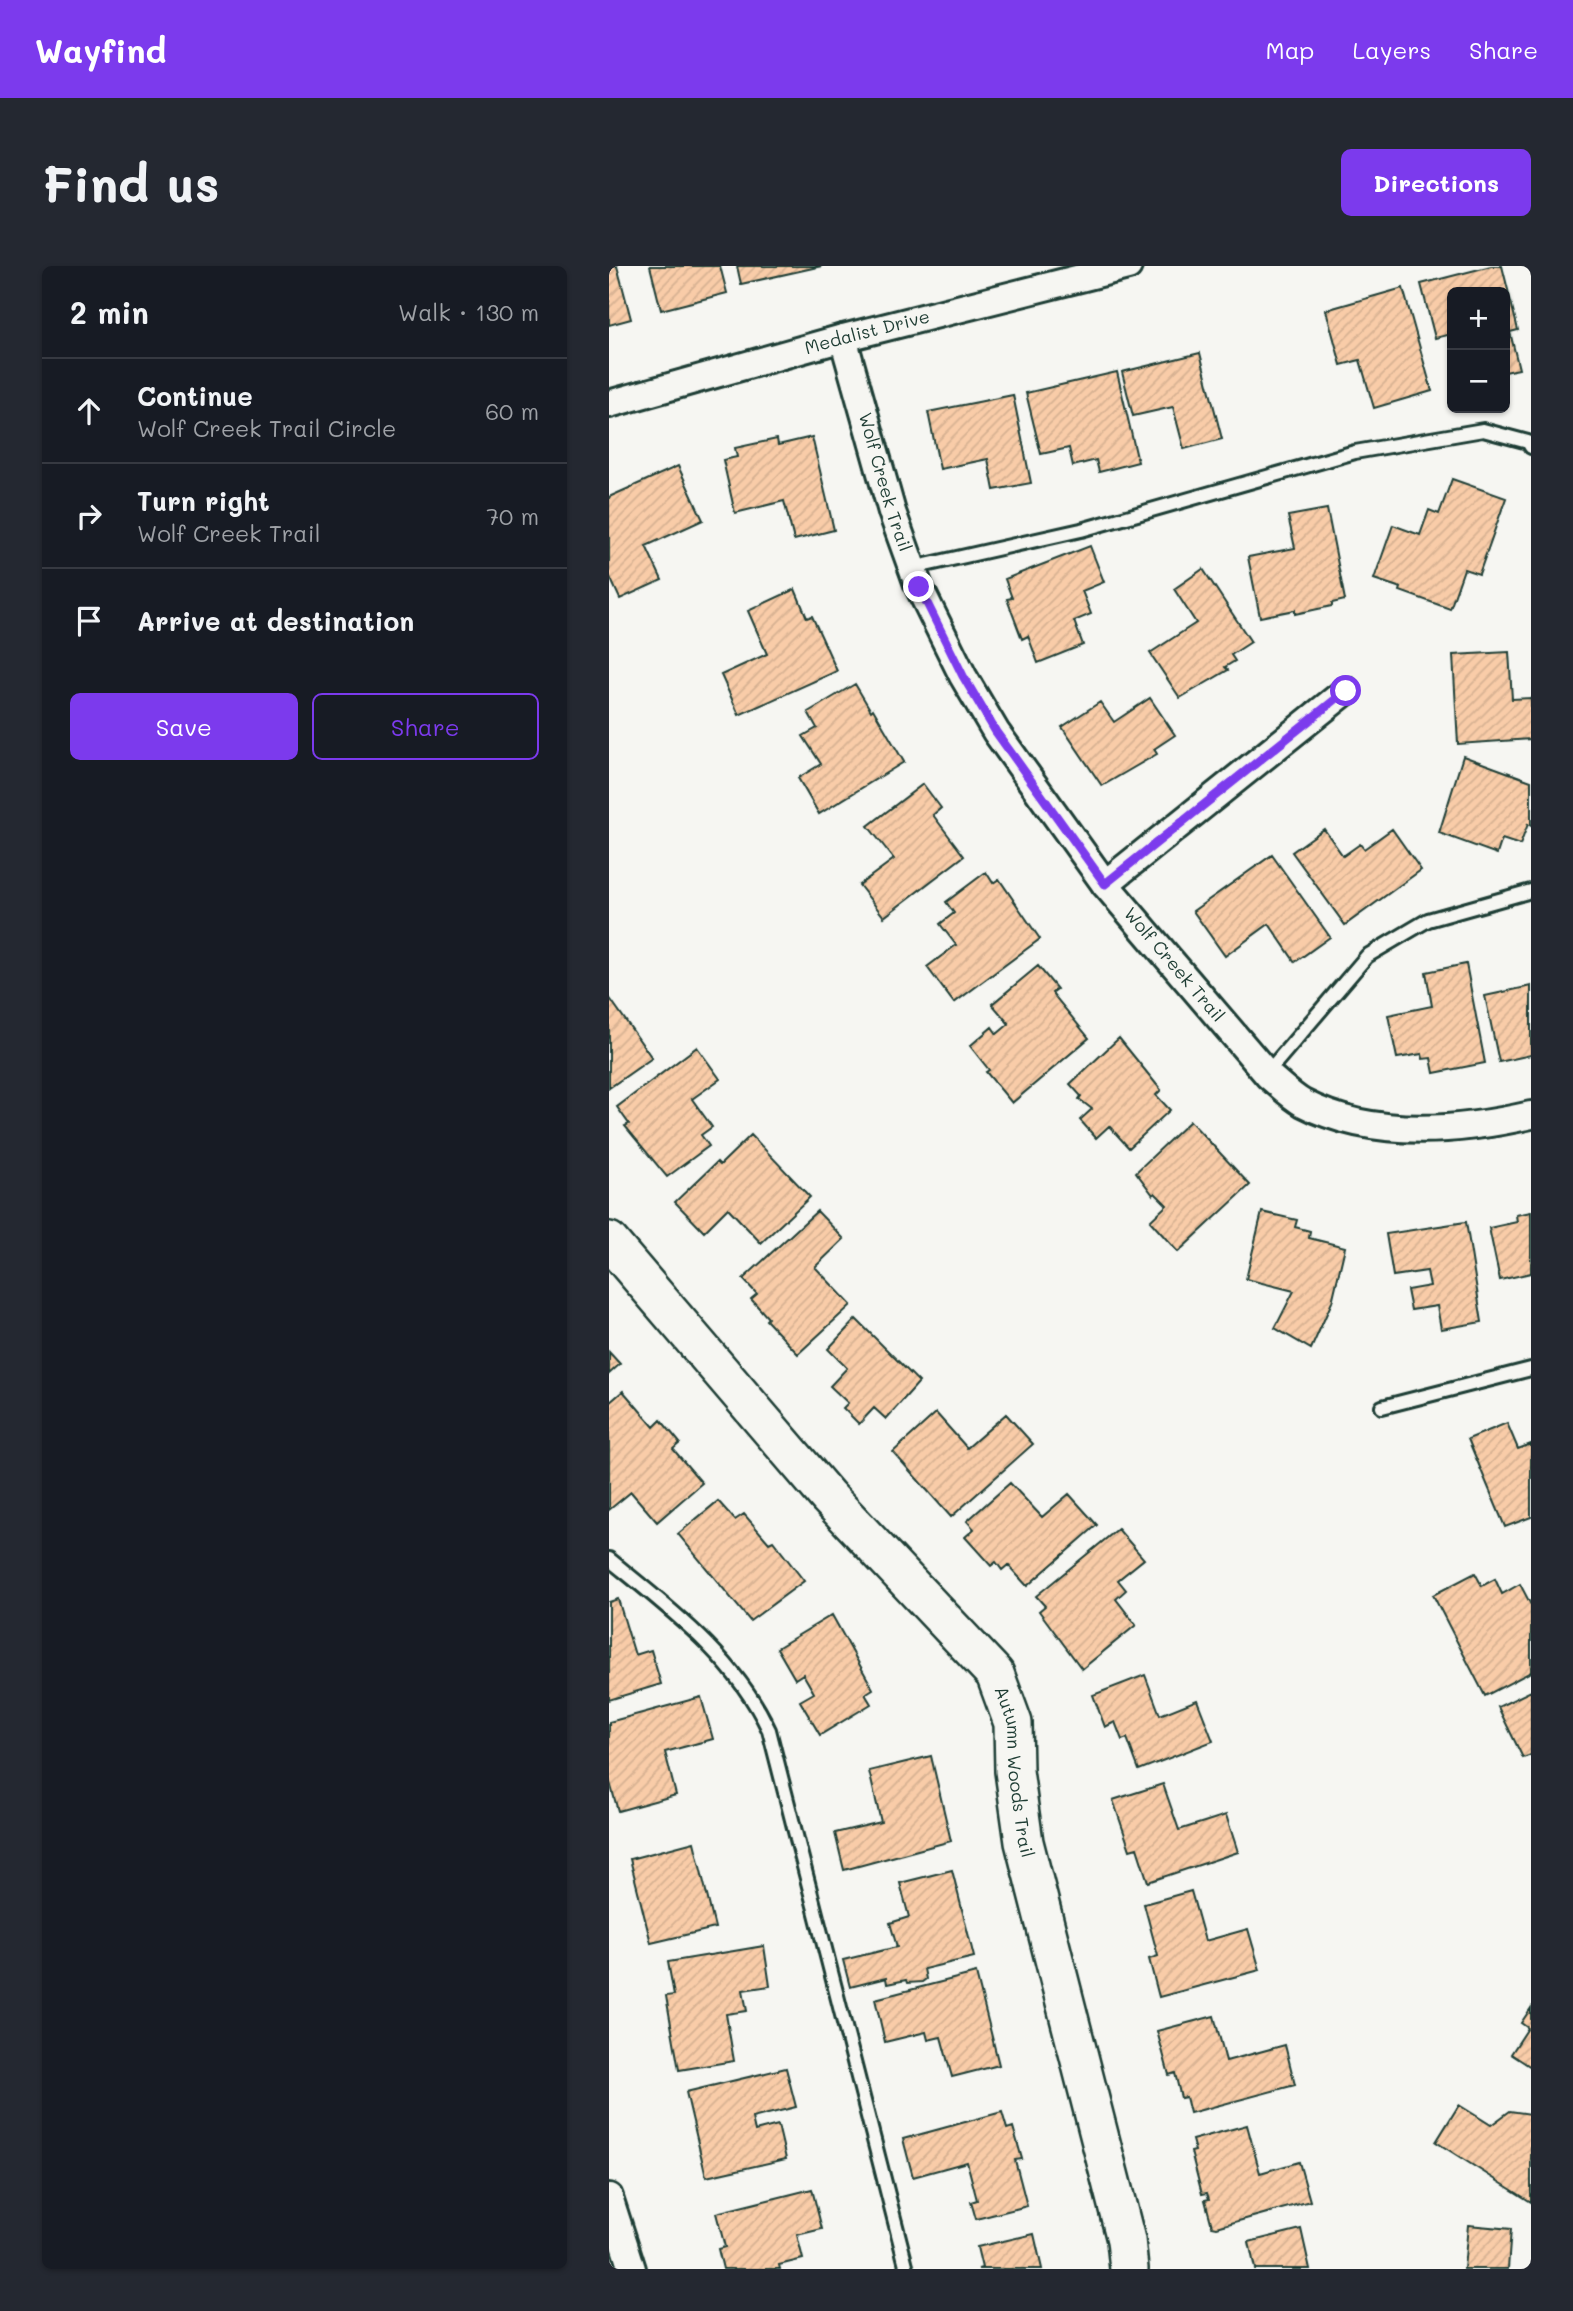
<!DOCTYPE html>
<meta charset="utf-8">
<style>
:root{--surface:#171b24;--page:#242831;--text:#f1f3f6;--muted:#9ea1a6;--line:#363941;--accent:#7c3aed}
body{margin:0;font-family:Mali,sans-serif;background:var(--page);color:var(--text)}
.controls{position:absolute;right:21px;top:21px;display:grid;overflow:hidden;border-radius:10px;box-shadow:0 2px 5px #0004}
.controls button{width:63px;height:63px;display:grid;place-items:center;padding:0;border:0;border-bottom:2px solid var(--line);background:var(--surface);color:var(--text);font:35px sans-serif}
.stop{position:absolute;width:21px;height:21px;margin:-16px;border:5px solid #7c3aed;border-radius:50%;background:#fff}
.stop.end{background:#7c3aed;border-color:#fff;box-shadow:0 2px 7px #0008}
.list{margin:0;padding:0;list-style:none}
h2{display:flex;justify-content:space-between;align-items:center;height:91px;margin:0;padding:0 28px;font-size:30px}
h2 small{font-size:23px;font-weight:400;color:var(--muted)}
.list li{display:grid;grid-template-columns:46px 1fr auto;gap:21px;align-items:center;box-sizing:border-box;height:105px;padding:0 28px;border-top:2px solid var(--line)}
.list b{display:block;font-size:26px;white-space:nowrap}
.list p{margin:0;font-size:23px;white-space:nowrap;color:var(--muted)}
.list em{font-size:23px;font-style:normal;color:var(--muted)}
.actions{display:flex;gap:14px;padding:21px 28px}
.actions a{flex:1;padding:16px 0;border:2px solid var(--accent);border-radius:10px;text-align:center;font-size:24px;color:var(--accent)}
.actions .main{background:var(--accent);color:#fff}
.icon{flex:none;width:38px;height:38px;fill:none;stroke:currentColor;stroke-width:2;stroke-linecap:round;stroke-linejoin:round}
.map{position:relative;flex:none;width:922px;height:2003px;overflow:hidden;border-radius:10px}
header{display:flex;align-items:center;gap:42px;box-sizing:border-box;height:98px;padding:0 35px;background:var(--accent);color:#fff}
header strong{font-size:33px}
nav{display:flex;gap:38px;margin-inline-start:auto;font-size:24px}
.intro{display:flex;align-items:center;justify-content:space-between;box-sizing:border-box;height:168px;padding:0 42px}
h1{margin:0;font-size:49px}
.button{padding:18px 32px;border-radius:10px;background:var(--accent);color:#fff;font-size:24px;font-weight:700}
main{display:flex;gap:42px;padding:0 42px}
aside{flex:1;background:var(--surface);border-radius:10px;box-shadow:0 2px 5px #0004}
.map>svg:first-child{display:block}
</style>
<header>
<strong>Wayfind</strong>
<nav><a>Map</a><a>Layers</a><a>Share</a></nav>
</header>
<div class="intro"><h1>Find us</h1><a class="button">Directions</a></div>
<main>
<aside>
<h2>2 min<small>Walk · 130 m</small></h2>
<ul class="list">
<li><svg class="icon" aria-label="ahead" viewBox="0 0 24 24"><path d="M12 20V5M6 11l6-6 6 6"/></svg><div><b>Continue</b><p>Wolf Creek Trail Circle</p></div><em>60 m</em></li>
<li><svg class="icon" aria-label="right" viewBox="0 0 24 24"><path d="M7 20v-9h11M14 6l5 5-5 5"/></svg><div><b>Turn right</b><p>Wolf Creek Trail</p></div><em>70 m</em></li>
<li><svg class="icon" aria-label="arrive" viewBox="0 0 24 24"><path d="M6 21V4h12l-3 4 3 4H6"/></svg><div><b>Arrive at destination</b></div></li>
</ul>
<div class="actions"><a class="main">Save</a><a>Share</a></div>
</aside>
<div class="map">
<svg width="922" height="2003" viewBox="0 0 922 2003">
<defs>
<pattern id="building-hatch" width="6" height="6" patternUnits="userSpaceOnUse" patternTransform="scale(1.75)"><rect width="6" height="6" fill="#f9cca8"/><path d="M-1 1l2-2M0 6l6-6M5 7l2-2" fill="none" stroke="#d5b091"/></pattern>
</defs>
<rect width="100%" height="100%" fill="#f6f6f2"/>
<filter id="ink" filterUnits="userSpaceOnUse"><feTurbulence type="fractalNoise" baseFrequency=".0143" numOctaves="2"/><feDisplacementMap in="SourceGraphic" scale="14" xChannelSelector="R" yChannelSelector="G"/><feConvolveMatrix kernelMatrix="1 2 1 2 8 2 1 2 1" color-interpolation-filters="sRGB"/></filter>
<g filter="url(#ink)">
<path fill="url(#building-hatch)" stroke="#1f3d34" stroke-width="2" d="M0,0h8l14,53 -22,6z
M41,0h70l7,27 -66,17z
M128,0h85l-81,18z
M882,0h11l16,64 -8,2 9,37 -14,3v-80h-53v42l-17,4 -14,-54z
M794,22l29,103 -58,17 -14,-48 -19,5 -15,-55z
M591,87l22,86 -38,10 -11,-42 -40,9 -11,-44z
M508,106l21,90 -39,10 -3,-12 -23,6 -4,-18 -28,6 -15,-61z
M404,129l18,88 -37,7 -6,-31 -48,10 -12,-57z
M203,171l22,93 -40,10 -10,-39 -49,12 -12,-53 14,-3 -2,-9 42,-9 1,6z
M69,200l25,54 -57,26 16,34 -42,19 -11,-24v-78z
M843,213l54,19 -27,76 -15,-5 -14,40 -50,-18 1,-3 -27,-9 19,-54 27,10 9,-25 10,4z
M718,243l18,91 -13,3v3l-37,8v-4l-35,7 -12,-60 47,-9 -7,-32z
M481,280l14,36 -22,9 9,23 -17,7 9,24 -45,18 -10,-27 -6,3 -15,-40 5,-1 -7,-19z
M594,303l48,73 -20,13 4,6 -10,6 3,3 -48,28 -30,-45 46,-30 -22,-34z
M186,323l12,29 5,-2 25,55 -98,44 -18,-40 46,-21 -19,-43z
M900,386l3,47 19,-1v41l-73,5 -5,-89z
M246,418l16,27 2,-2 31,53 -85,52 -21,-36 23,-14 -18,-28 14,-8 -9,-16z
M541,432l25,37 -21,14 3,5 -55,32 -40,-59 38,-25 14,20z
M854,490l68,25v45l-3,-2 -8,21 -18,-6 -5,15 -58,-21z
M314,518l18,24 -8,7 31,41 -80,61 -25,-32 35,-26 -26,-33z
M715,563l19,27 17,-12 4,5 28,-20 29,41 -76,55 -53,-73z
M663,589l58,82 -35,25 -26,-38 -44,32 -32,-45z
M377,606l7,11 6,-4 41,60 -86,64 -27,-36 29,-22 -16,-21 14,-11 -8,-11z
M857,698l19,99 -51,10 -3,-15 -8,1 -1,-5 -25,4 -9,-43 44,-9 -6,-34z
M429,700l19,23 -5,4 37,45 -77,65 -26,-31 3,-2 -19,-24 22,-19 5,7 12,-10 -17,-20z
M922,720v69l-32,7 -14,-66z
M0,731l43,61 -43,30z
M510,772l42,52 -5,5 14,15 -41,38 -20,-22 -13,12 -16,-18 12,-11 -13,-10 2,-3 -11,-12z
M88,781l23,32 -28,20 20,28 -11,8 8,11 -42,31 -42,-51 4,-2 -12,-17z
M581,855l60,64 -72,67 -28,-31 17,-16 -12,-12 -2,2 -17,-23z
M142,869l59,62 -49,46 -33,-35 -24,24 -29,-30 42,-40 3,3z
M208,945l27,28 -29,28 36,38 -53,49 -32,-34 2,-2 -17,-19 6,-5 -14,-15z
M653,946l35,8 -2,7 15,4 -1,7 36,9 -13,55 -21,47 -36,-21 19,-37 -48,-12z
M922,946v61l-31,7 -11,-52 28,-6 -1,-7z
M857,956l16,100 -41,7 -4,-23 -26,4 -4,-20 23,-4 -3,-15 -34,5 -7,-42z
M247,1053l63,63 -33,37 -12,-11 -15,16 -16,-16 5,-5 -18,-17 17,-18 -19,-19z
M0,1086l11,12 -11,10z
M14,1125l31,36 7,-7 19,23 -7,6 29,34 -45,39 -26,-30 -22,18v-107z
M327,1147l31,35 39,-34 27,30 -82,73 -58,-65z
M898,1157l11,26 13,-5v73l-26,10 -37,-88z
M401,1217l32,34 27,-23 28,31 -70,61 -19,-21 -6,5 -6,-8 -5,4 -26,-29 9,-8 -7,-8z
M109,1235l17,19 9,-6 25,29 4,-2 31,40 -54,40 -72,-87z
M509,1263l26,30 -26,21 8,10 -10,9 20,26 -54,44 -43,-58 6,-5 -9,-10z
M866,1307l7,13 13,-7 7,15 18,-10 11,21v67l-46,24 -52,-101z
M9,1333l17,56 16,-5 10,34 -52,16v-98z
M223,1349l41,74 -8,5 6,10 -51,31 -20,-34 14,-8 -11,-19 -8,5 -18,-31z
M536,1409l15,40 37,-15 16,41 -74,29 -12,-32 -5,2 -7,-18 -10,5 -12,-32z
M922,1425v64l-8,3 -25,-51z
M92,1431l12,42 -48,13 11,43 -58,16 -9,-32v-57z
M322,1490l20,85 -107,29 -9,-37 46,-11 -12,-51z
M554,1518l16,46 47,-15 12,37 -90,30 -11,-34 -7,2 -17,-50z
M85,1576l21,86 -64,15 -21,-84z
M343,1604l22,87 -50,12 2,10 -4,3 -15,1 -1,-3 -19,4 -1,-6 -36,9 -7,-27 54,-13 -7,-24 19,-6 -9,-34z
M582,1625l14,50 43,-12 12,41 -101,27 -10,-38 9,-3 -14,-52z
M155,1680l6,40 -27,4 4,21 -21,3 8,47 -55,9 -13,-74 8,-1 -6,-33z
M367,1707l23,92 -47,12 -11,-40 -13,3 -2,-8 -41,10 -10,-43z
M922,1742v59l-20,-13 17,-26 -7,-5z
M605,1750l12,45 59,-16 10,40 -105,28 -4,-16 -5,1 -6,-25 -6,2 -12,-44z
M177,1802l10,39 -44,11 3,13 23,-6 8,34 -80,18 -20,-85z
M850,1839l32,20 19,-14 21,3v88l-95,-60z
M393,1846l5,17 6,-2 9,32 -7,1 12,46 -51,13 -5,-17 6,-2 -10,-38 -54,15 -10,-38z
M638,1859l13,48 39,-11 11,39 -93,26 -5,-1 -7,-26 4,-1 -2,-6 -5,1 -11,-42 4,-1 -3,-11z
M203,1923l10,40 -25,6 6,24 -24,6 1,4h-57l-5,-20 7,-2 -9,-34z
M859,1959l43,4 -3,40h-44z
M692,1963l9,40h-55l-6,-27z
M425,1968l8,35h-64l4,-1 -5,-21z"/>
<g fill="none" stroke-linecap="round" stroke-linejoin="round">
<defs>
<path id="lane" d="M303,302l169,-38 274,-78 128,-22 45,12 3,5
M658,807l100,-117 61,-36 103,-29
M773,1141l149,-38
M0,1293c61,50 126,98 160,171l138,539"/>
<g id="street">
<path id="s1" d="M234,72l49,174 27,75 44,89 33,56 109,152 164,192c11,9 22,20 34,27 69,36 154,29 228,12"/>
<path id="s2" d="M0,138l234,-66 285,-72"/>
<path d="M496,618l241,-193"/>
<path d="M0,1931l23,72"/>
</g>
<g id="secondary">
<path id="s3" d="M0,975l219,256 167,177 18,49 1,48 10,71 102,398 3,29"/>
</g>
</defs>
<use href="#lane" stroke="#1f3d34" stroke-width="18"/>
<use href="#street" stroke="#1f3d34" stroke-width="32"/>
<use href="#secondary" stroke="#1f3d34" stroke-width="42"/>
<use href="#lane" stroke="#f6f6f2" stroke-width="12"/>
<use href="#street" stroke="#f6f6f2" stroke-width="26"/>
<use href="#secondary" stroke="#f6f6f2" stroke-width="37"/>
</g>
</g>
<g fill="none" stroke-linecap="round" stroke-linejoin="round" filter="url(#ink)">
<path stroke="#7c3aed" stroke-width="9" d="M310,321l44,89 33,56 109,152 241,-193"/>
</g>
<g text-anchor="middle" stroke-width="5" stroke-linejoin="round" paint-order="stroke">
<g font-size="18" fill="#1f3d34" stroke="#f6f6f2">
<text dy="6" stroke="none"><textPath href="#s2" startOffset="268">Medalist Drive</textPath></text>
<text dy="6" stroke="none"><textPath href="#s1" startOffset="150">Wolf Creek Trail</textPath></text>
<text dy="6" stroke="none"><textPath href="#s1" startOffset="718">Wolf Creek Trail</textPath></text>
<text dy="6" stroke="none"><textPath href="#s3" startOffset="681">Autumn Woods Trail</textPath></text>
</g>
</g>
</svg>
<div class="controls">
<button>+</button>
<button>−</button>
</div>
<div class="stop" style="left:737px;top:425px"></div>
<div class="stop end" style="left:310px;top:321px"></div>
</div>
</main>
